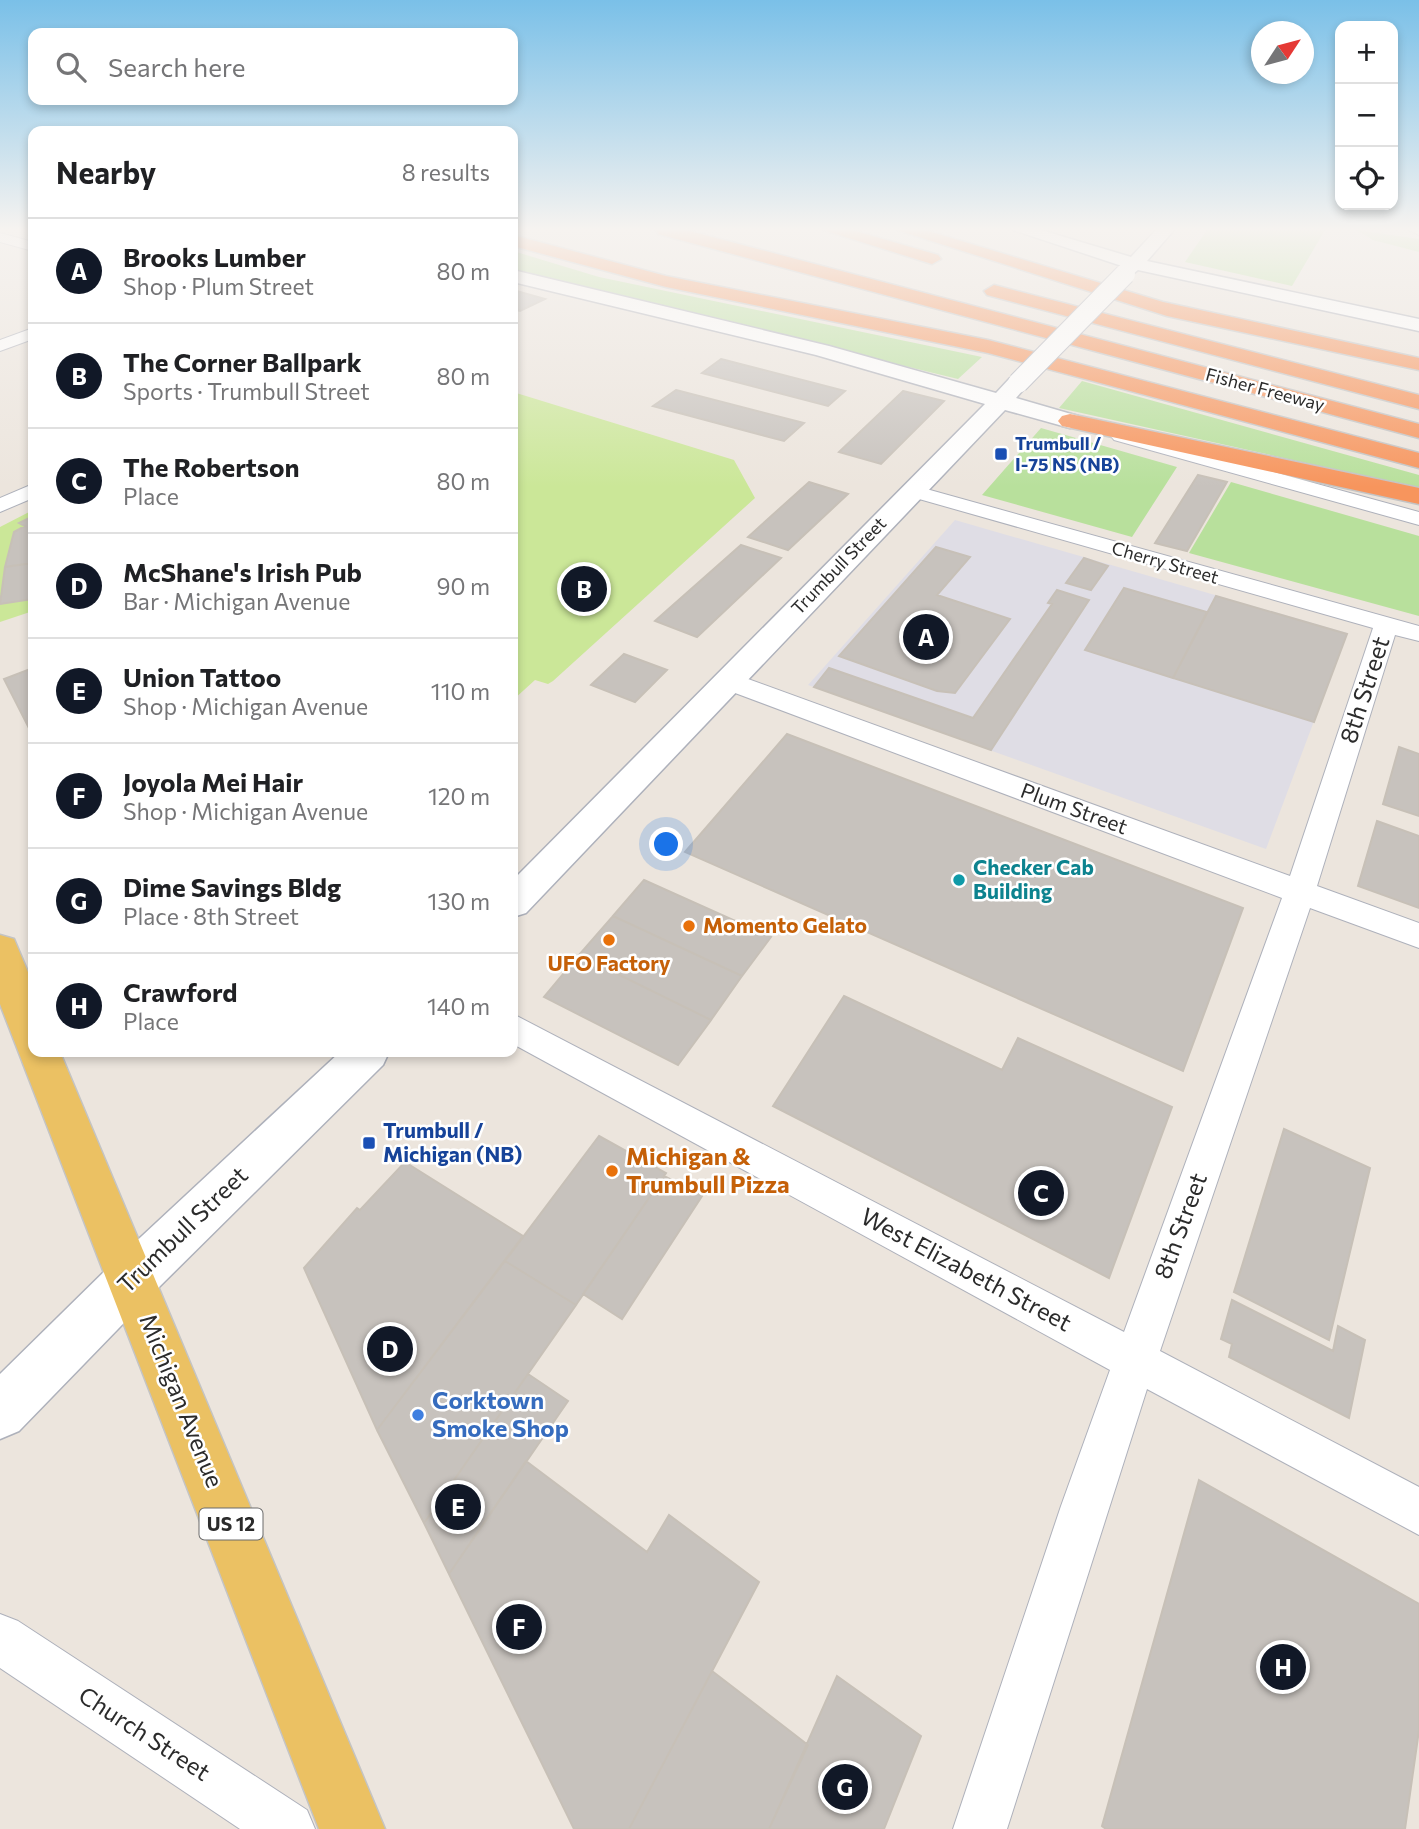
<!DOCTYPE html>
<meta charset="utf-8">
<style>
:root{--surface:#fff;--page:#f6f6f6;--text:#202124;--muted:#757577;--line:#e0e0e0;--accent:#111827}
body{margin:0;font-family:Commissioner,sans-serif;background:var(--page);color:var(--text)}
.controls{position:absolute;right:21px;top:21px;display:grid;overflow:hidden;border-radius:14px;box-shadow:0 4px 10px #0003}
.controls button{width:63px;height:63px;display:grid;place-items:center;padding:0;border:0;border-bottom:2px solid var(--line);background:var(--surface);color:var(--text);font:35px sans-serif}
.compass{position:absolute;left:1251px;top:21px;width:63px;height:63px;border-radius:50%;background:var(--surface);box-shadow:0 4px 10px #0003;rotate:54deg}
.you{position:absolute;left:667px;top:845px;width:24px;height:24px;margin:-18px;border:5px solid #fff;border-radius:50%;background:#1a73e8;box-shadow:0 0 0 10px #1a73e833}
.badge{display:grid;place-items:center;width:46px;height:46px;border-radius:50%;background:var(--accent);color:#fff;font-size:23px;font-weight:700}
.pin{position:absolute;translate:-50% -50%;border:4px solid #fff;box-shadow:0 2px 7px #0006}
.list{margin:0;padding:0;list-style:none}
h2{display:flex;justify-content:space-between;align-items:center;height:91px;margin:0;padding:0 28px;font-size:30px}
h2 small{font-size:23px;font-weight:400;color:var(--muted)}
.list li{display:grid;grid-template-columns:46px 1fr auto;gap:21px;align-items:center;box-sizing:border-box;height:105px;padding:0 28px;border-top:2px solid var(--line)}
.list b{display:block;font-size:26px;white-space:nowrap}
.list p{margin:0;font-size:23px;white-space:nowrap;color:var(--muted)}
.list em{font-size:23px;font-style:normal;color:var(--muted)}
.icon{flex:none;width:38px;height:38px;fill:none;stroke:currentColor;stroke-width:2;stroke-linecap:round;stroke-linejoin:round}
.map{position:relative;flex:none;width:1419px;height:1829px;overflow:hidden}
.search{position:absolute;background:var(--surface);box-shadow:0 4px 10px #0003;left:28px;top:28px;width:490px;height:77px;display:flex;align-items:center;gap:18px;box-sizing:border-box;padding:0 24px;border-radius:14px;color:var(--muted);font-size:26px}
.panel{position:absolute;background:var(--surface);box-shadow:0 4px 10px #0003;left:28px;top:126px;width:490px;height:931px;border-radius:14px}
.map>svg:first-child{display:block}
</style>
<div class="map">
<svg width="1419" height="1829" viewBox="0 0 1419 1829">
<rect width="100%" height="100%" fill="#ece5dd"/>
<path fill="#dfdde5" d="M955,520l392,113 -81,216 -458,-164z"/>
<path fill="#b8e09c" d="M1207,230h118l-33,56 -107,-24z
M1357,230l62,9v13l-46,-12z
M513,251l86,26 383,80 -24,22 -399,-97 -46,-13z
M1082,381l337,94v13l-360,-80z
M1041,428l136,39 -45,70 -150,-42z
M1231,482l188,54v80l-230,-63z"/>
<path fill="#cbe798" d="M513,392l221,68 21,38 -202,183 -5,3 -13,-4 -22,20z
M33,510v101l-33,11v-95z"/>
<path fill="#c7c2bd" stroke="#c7c0b7" stroke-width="2" d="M513,290l32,9 -25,12 -7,-2z
M721,359l124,32 -17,15 -126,-33z
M676,390l128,33 -20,18 -131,-35z
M903,391l41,10 -63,63 -42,-12z
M1198,475l29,7 -40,69 -32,-8z
M809,482l39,12 -60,56 -40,-13z
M33,516v47l-28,4 9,-35 11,-6 -6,-3z
M741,545l40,13 -84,79 -42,-16z
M936,547l34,10 -33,38 73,24 -55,74 -18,-2 -98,-35z
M1084,558l24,8 -17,24 -25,-7z
M33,563v36l-33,5 5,-37z
M1124,588l83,24 -34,66 -88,-28z
M1057,590l32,10 -98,150 -177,-63 15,-19 144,50 79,-114 -4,-1z
M1216,596l131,38 -33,88 -141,-44z
M624,654l43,16 -32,32 -44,-17z
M33,668v68l-29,-57z
M787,734l456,174 -60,163 -498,-219z
M1399,747l20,7v62l-36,-12z
M1377,821l42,15v72l-61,-22z
M644,880l127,57 -29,39 -129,-60z
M613,916l129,60 -31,44 -132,-65z
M579,955l132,65 -33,45 -134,-68z
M844,996l158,74 16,-32 154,69 -63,171 -336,-172z
M1284,1129l86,39 -41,172 -95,-48z
M599,1136l67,37 -90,132 -71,-44z
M405,1162l118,74 -146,194 -73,-162 53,-60 3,2z
M664,1176l38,20 -80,123 -39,-25z
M505,1261l71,44 -152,218 -47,-93z
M1232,1300l101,51 5,-25 27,14 -16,78 -120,-61 3,-13 -11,-5z
M528,1374l40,27 -119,173 -25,-51z
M526,1461l121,91 22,-37 90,67 -130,247h-55l-125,-255z
M1199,1480l220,124v126l-14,99h-299l-4,-3z
M712,1671l96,74 -39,84h-140z
M837,1676l84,60 -37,93h-115z"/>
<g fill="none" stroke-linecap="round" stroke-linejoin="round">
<defs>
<path id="street" d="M1409,230h10v5z
M0,233l33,9v9l-33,-9z
M33,328v11l-33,12v-11z
M1121,430l298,82v13l-305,-85 -3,-4 3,-4z
M33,484v14l-33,14v-14z
M912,485l507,141v15l-24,-6 -78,251 102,37v25l-109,-40 -150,443 259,136v48l-272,-146 -140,440h-54l108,-323 49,-136 -597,-326v-30l611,318 158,-434 -563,-211 -4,-6 4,-6h18l553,201 83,-248 -468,-133 -3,-4 3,-4z
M0,1614l18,7 289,189 8,19h-75l-240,-161z"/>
<path id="secondary" d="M1013,230h28l90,27 25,-27h18l-27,31 272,58v12l-281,-61 -13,10 -9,-6 6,-8z
M513,270l316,76 167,47 14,-15h16l3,5 -13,15 62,18 4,5 -4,5 -8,2 -65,-18 -479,503 -13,4v-37l472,-476 -169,-49 -303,-73z
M340,1052h49l-6,13 -233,231 -131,135 -19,8v-65l114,-112z"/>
<path id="primary" d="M0,935l14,4 19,45v68h27l325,777h-66l-319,-825z"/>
<path id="highway" d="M656,230h30l733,194v14l-761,-204z
M823,230h29l86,25 3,4 -9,5z
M897,230h28l238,72 256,56v12l-252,-54z
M513,235l153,41 322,64 431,113v15l-431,-115 -322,-66 -153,-41z
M994,285l425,110v14l-432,-114 -3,-4z
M1070,414l349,74v16l-357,-78 -4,-5 4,-5z"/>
</defs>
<use href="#street" stroke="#aeb1bb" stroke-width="2"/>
<use href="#secondary" stroke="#aeb1bb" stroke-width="3"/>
<use href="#primary" stroke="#c4c4c4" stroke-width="3"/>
<use href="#highway" stroke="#c4c4c4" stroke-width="3"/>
<use href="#street" fill="#fff" fill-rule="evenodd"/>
<use href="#secondary" fill="#fff" fill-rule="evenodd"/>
<use href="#primary" fill="#ebc163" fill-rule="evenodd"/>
<use href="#highway" fill="#f7955d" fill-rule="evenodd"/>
<defs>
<path id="secondary-bridge" d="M1018,383l107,-109"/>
</defs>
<use href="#secondary-bridge" stroke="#aeb1bb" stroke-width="22" stroke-linecap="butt"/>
<use href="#secondary-bridge" stroke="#fff" stroke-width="20"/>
</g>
<linearGradient id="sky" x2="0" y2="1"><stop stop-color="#7ac0e8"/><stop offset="0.47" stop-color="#f6f3f0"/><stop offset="1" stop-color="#f6f3f0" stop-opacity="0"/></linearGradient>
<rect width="1419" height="487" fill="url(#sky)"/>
<g fill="#1a4fb4" stroke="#fff" stroke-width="2.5">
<rect x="994" y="447" width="14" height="14" rx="3.5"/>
<rect x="362" y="1136" width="14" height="14" rx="3.5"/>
</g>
<circle fill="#0f9aa8" stroke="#fff" stroke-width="2.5" cx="959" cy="880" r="7"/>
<g fill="#e8710a" stroke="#fff" stroke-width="2.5">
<circle cx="689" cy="926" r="7"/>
<circle cx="609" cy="940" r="7"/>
<circle cx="612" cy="1171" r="7"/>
</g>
<circle fill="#3f7fe0" stroke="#fff" stroke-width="2.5" cx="418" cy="1415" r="7"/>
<g text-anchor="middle" stroke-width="5" stroke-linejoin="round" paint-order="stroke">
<g font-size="18" fill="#2b2b2b" stroke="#fff">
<text transform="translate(1265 390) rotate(15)" y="6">Fisher Freeway</text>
<text transform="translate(1165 563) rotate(16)" y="6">Cherry Street</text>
<text transform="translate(839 566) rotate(-46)" y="6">Trumbull Street</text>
</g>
<g font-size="18" font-weight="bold" fill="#164399" stroke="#fff" text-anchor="start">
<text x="1015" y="450">Trumbull /<tspan x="1015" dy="21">I-75 NS (NB)</tspan></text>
</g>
<rect fill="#fff" stroke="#6b6b6b" stroke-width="2" x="199.5" y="1508.5" width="63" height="31" rx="5"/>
<g font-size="19" font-weight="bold" fill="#2b2b2b">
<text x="231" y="1531">US 12</text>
</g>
<g font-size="21" fill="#2b2b2b" stroke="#fff">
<text transform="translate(1074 809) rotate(20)" y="7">Plum Street</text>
</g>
<g font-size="21" font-weight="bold" fill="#0d838f" stroke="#fff" text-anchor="start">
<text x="973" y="875">Checker Cab<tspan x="973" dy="24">Building</tspan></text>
</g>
<g font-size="21" font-weight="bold" fill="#c56008" stroke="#fff" text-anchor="start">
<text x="703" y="933">Momento Gelato</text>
<text x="609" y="971" text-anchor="middle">UFO Factory</text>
</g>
<g font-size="21" font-weight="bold" fill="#164399" stroke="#fff" text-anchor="start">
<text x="383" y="1138">Trumbull /<tspan x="383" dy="24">Michigan (NB)</tspan></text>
</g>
<g font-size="24" fill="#2b2b2b" stroke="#fff">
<text transform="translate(1365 690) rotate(-72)" y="8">8th Street</text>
<text transform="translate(1181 1226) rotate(-70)" y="8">8th Street</text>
<text transform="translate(183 1230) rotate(-44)" y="8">Trumbull Street</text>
<text transform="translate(966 1270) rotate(28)" y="8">West Elizabeth Street</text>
<text transform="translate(181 1401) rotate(68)" y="8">Michigan Avenue</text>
<text transform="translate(144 1734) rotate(33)" y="8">Church Street</text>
</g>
<g font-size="24" font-weight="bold" fill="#c56008" stroke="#fff" text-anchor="start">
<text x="626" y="1165">Michigan &amp;<tspan x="626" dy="28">Trumbull Pizza</tspan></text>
</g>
<g font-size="24" font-weight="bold" fill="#366cbe" stroke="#fff" text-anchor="start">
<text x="432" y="1409">Corktown<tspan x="432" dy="28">Smoke Shop</tspan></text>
</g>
</g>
</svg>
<div class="controls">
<button>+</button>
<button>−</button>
<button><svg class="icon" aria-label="locate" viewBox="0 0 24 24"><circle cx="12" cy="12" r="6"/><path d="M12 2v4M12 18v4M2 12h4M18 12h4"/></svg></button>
</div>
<svg class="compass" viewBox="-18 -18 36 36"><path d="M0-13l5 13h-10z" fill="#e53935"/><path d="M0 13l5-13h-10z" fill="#757577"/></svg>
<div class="you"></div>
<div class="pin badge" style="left:926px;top:637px">A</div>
<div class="pin badge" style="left:584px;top:589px">B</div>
<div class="pin badge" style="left:1041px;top:1193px">C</div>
<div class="pin badge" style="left:390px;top:1349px">D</div>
<div class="pin badge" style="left:458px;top:1507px">E</div>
<div class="pin badge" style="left:519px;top:1627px">F</div>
<div class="pin badge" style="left:845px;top:1787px">G</div>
<div class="pin badge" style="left:1283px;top:1667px">H</div>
<div class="search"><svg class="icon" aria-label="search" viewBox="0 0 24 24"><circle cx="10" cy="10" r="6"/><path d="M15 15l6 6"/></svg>Search here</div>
<section class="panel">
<h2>Nearby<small>8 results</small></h2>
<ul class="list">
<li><span class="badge">A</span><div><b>Brooks Lumber</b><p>Shop · Plum Street</p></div><em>80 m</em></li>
<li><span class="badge">B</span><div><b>The Corner Ballpark</b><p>Sports · Trumbull Street</p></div><em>80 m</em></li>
<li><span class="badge">C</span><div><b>The Robertson</b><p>Place</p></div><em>80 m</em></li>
<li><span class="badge">D</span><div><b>McShane's Irish Pub</b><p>Bar · Michigan Avenue</p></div><em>90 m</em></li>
<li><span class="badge">E</span><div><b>Union Tattoo</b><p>Shop · Michigan Avenue</p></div><em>110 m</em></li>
<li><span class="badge">F</span><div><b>Joyola Mei Hair</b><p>Shop · Michigan Avenue</p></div><em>120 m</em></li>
<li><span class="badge">G</span><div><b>Dime Savings Bldg</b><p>Place · 8th Street</p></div><em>130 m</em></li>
<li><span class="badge">H</span><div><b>Crawford</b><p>Place</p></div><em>140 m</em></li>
</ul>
</section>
</div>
